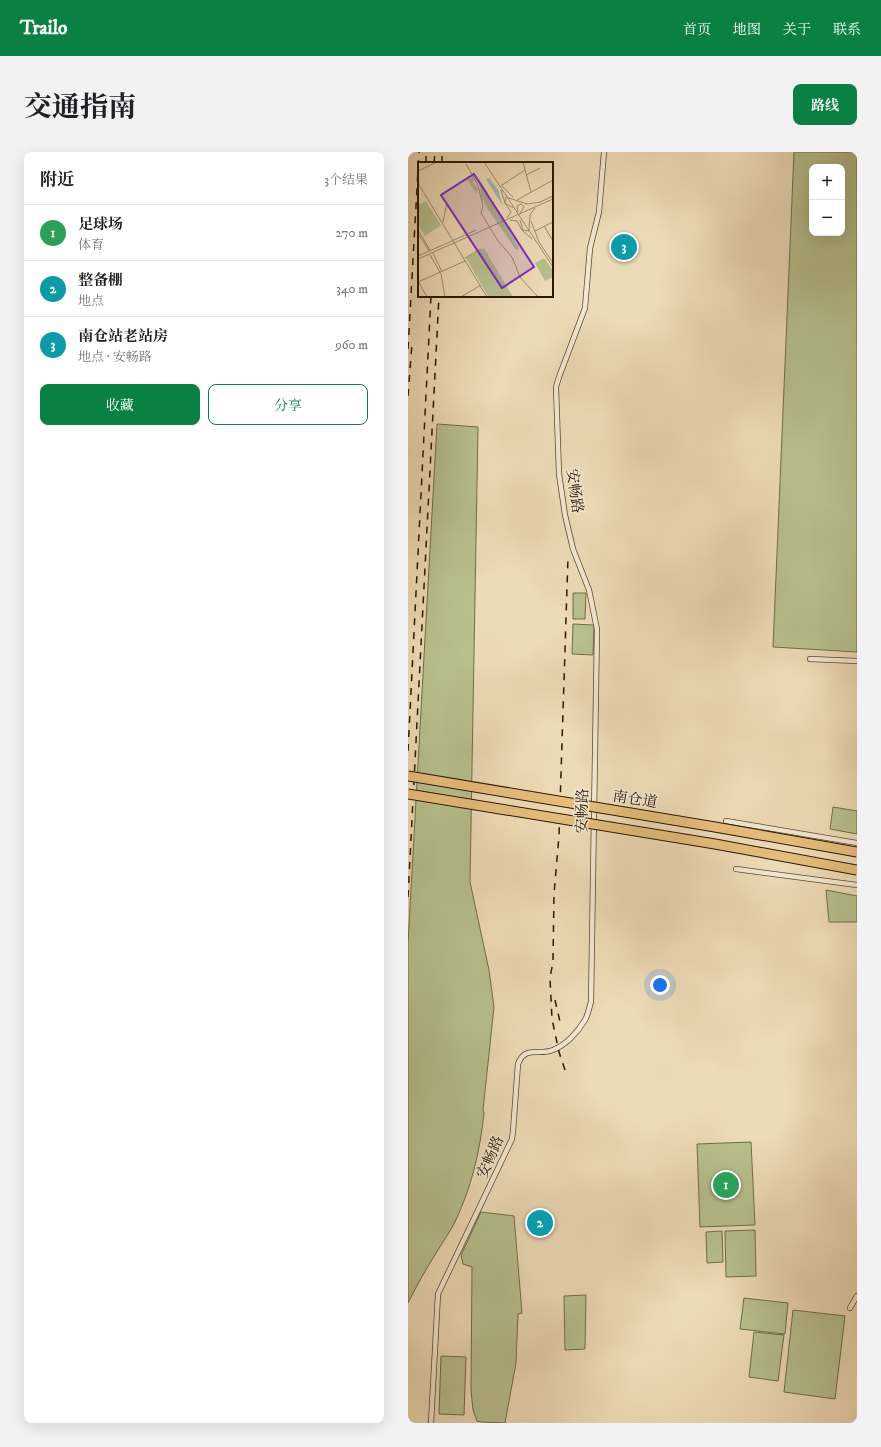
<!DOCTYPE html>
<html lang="zh">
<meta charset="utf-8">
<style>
:root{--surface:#fff;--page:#f2f2f2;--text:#202124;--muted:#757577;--line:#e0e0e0;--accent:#0b8043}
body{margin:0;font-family:"IM FELL DW Pica","Noto Serif SC",serif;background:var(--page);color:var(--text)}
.controls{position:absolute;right:12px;top:12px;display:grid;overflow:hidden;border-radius:8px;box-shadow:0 4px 16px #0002}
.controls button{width:36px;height:36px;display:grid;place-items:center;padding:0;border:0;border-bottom:1px solid var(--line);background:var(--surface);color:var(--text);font:20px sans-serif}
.you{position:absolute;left:252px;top:833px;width:14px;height:14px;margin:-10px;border:3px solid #fff;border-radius:50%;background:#1a73e8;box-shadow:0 0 0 6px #1a73e833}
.badge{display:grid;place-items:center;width:26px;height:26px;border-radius:50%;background:var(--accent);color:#fff;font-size:13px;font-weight:700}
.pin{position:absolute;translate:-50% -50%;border:2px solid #fff;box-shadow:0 1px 4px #0006}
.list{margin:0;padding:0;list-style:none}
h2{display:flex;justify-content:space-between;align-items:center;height:52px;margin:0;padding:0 16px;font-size:17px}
h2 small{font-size:13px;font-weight:400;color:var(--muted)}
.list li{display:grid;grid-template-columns:26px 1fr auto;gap:12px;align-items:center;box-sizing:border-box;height:56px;padding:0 16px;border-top:1px solid var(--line)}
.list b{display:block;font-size:15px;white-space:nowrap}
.list p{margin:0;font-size:13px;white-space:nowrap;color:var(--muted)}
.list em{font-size:13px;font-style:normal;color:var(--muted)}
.actions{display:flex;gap:8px;padding:12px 16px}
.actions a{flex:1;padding:9px 0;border:1px solid var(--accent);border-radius:8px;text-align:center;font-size:14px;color:var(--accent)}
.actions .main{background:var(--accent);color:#fff}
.map{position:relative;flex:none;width:449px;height:1271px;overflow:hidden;border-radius:8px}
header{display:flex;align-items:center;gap:24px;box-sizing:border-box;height:56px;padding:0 20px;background:var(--accent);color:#fff}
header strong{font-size:19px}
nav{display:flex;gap:22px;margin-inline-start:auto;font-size:14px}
.intro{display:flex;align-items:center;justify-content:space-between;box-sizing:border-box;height:96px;padding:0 24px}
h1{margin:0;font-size:28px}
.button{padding:10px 18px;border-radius:8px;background:var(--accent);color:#fff;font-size:14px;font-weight:700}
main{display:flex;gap:24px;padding:0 24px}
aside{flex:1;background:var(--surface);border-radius:8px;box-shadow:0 4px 16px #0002}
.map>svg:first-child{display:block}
</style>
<header>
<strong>Trailo</strong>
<nav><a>首页</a><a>地图</a><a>关于</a><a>联系</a></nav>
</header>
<div class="intro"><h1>交通指南</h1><a class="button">路线</a></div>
<main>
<aside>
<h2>附近<small>3个结果</small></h2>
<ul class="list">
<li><span class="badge" style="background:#2e9e5b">1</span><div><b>足球场</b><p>体育</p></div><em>270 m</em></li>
<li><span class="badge" style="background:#0f9aa8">2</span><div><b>整备棚</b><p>地点</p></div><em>340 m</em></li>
<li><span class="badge" style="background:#0f9aa8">3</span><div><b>南仓站老站房</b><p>地点 · 安畅路</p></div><em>960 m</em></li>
</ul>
<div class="actions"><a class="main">收藏</a><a>分享</a></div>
</aside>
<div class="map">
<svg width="449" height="1271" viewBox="0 0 449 1271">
<rect width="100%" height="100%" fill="#eddab6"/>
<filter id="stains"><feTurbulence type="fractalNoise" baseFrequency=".005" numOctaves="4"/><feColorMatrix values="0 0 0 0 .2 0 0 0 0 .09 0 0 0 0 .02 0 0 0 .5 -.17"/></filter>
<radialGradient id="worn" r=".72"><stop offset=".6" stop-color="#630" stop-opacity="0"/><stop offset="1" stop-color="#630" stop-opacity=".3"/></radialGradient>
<path fill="#b7c08e" stroke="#706c47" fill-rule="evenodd" d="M386,0h63v500l-84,-5zM404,15h30v66h-30z
M29,272l41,3 -8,455 19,88 5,37 -11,103 1,3c-4,39 -13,76 -30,111 -5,9 -11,18 -16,26 -11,17 -21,35 -30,53v-360z
M165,441h13l-1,26h-12z
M165,472l21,1 -1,30 -21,-1z
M425,655l24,4v23l-27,-5z
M418,738l31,6v26h-28z
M343,990l4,83 -55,2 -3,-83z
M73,1060l33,4 8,97 -4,1 -2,49 -11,60 -24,-1 -4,-1 -4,-11 -2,-19 1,-124 -9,-3 -2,-9z
M347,1078l1,46 -30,1 -1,-46z
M314,1079l1,31 -16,1 -1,-31z
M178,1143l-1,54 -20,1 -1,-54z
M336,1146l44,5 -3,31 -45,-5z
M385,1158l52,6 -10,83 -51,-7z
M346,1180l30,3 -6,46 -29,-4z
M33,1204l25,1 -2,58 -25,-1z"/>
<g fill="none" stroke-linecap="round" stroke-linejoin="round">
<defs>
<path id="street" d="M402,507l47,2
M318,669l131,22
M328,717l121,16
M442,1156l7,-12
M23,1271l7,-129 74,-155 1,-8 5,-67c7,-19 21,-8 35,-14 13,-5 25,-18 32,-30 3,-5 4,-12 6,-18l6,-373 -8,-39 -16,-41 -8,-34 -6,-41 -3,-87 3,-10 26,-69 5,-60 9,-36 5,-60"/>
</defs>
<use href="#street" stroke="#5b482e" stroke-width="6"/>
<use href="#street" stroke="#f3e7d0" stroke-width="4.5"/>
<path stroke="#2a1700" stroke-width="1.5" stroke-dasharray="7 7" stroke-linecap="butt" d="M18,11v-11
M26,11l1,-11
M34,11v-11
M0,197l11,-197
M0,244l4,-53
M0,599l23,-455
M0,745l31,-601
M147,848l6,26
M157,918l-6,-18 -7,-33 -2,-41 3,-16 1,-68 5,-58 9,-279"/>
<defs>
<path id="highway-bridge" d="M0,624l307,51 142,25
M0,642l307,50 142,26"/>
</defs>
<use href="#highway-bridge" stroke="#2a1700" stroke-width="11" stroke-linecap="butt"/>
<use href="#highway-bridge" stroke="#e6bd7b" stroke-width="9"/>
</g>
<g text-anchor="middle" stroke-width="3" stroke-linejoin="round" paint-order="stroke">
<g font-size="15" fill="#2a1700" stroke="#f3e7d0">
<text transform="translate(167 339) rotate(82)" y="5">安畅路</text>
<text transform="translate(227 647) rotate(9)" y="5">南仓道</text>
<text transform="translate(174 659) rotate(-89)" y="5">安畅路</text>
<text transform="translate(82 1005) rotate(-66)" y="5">安畅路</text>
</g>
</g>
<g transform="translate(10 10)">
<rect width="135" height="135" fill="#eddab6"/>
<path d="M54,14l3,4 -2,2 5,7 -2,5 -9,-16 4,1zM61,16l40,70 -1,1 -2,1 -29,-42 -6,-12zM8,39l15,24 -16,11 -7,-11v-20zM66,86l29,49 -25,-1 -22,-38zM126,96l9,12v7l-8,4 -10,-18z" fill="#b7c08e"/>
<path d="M71,16l9,12 5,16 -17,-27z" fill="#9abab4"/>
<path fill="none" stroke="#9f8c6d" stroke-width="1" d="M66,0l69,105M105,0l8,30M48,2l12,21 5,21 -2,7 17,28 14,16 8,20 18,20M0,9l19,-9M108,13l14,-7M0,21l69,114M83,23l12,12M84,23l23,-15M83,28l4,13 6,9 -4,6M99,38l36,-20M122,40l13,-6M95,46l-8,-5 1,-6 21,7 14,-2M100,50l-1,-6 4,-2 3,3 -4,6M92,58l7,1 5,9 10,9M102,58l3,10 6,1 1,-16 5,-7M113,59l8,21 14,21M25,60l4,-19M126,64l9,15M0,68l12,20M117,69l18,-9M0,71l11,18M36,78l22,-10M15,91l9,19M12,93l11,19 4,23M0,94l36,-16M47,96l16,-9M0,97l135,-60M0,119l9,16M0,120l47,-21M43,135l20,-12"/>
<path fill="#7b2cbf" fill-opacity="0.15" stroke="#7b2cbf" stroke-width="2" d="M56,12l60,93 -32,21 -61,-93z"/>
<rect width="135" height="135" fill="none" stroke="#2a1700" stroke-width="2"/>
</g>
<rect width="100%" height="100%" filter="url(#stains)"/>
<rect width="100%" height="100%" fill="url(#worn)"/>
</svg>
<div class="controls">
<button>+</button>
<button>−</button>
</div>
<div class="you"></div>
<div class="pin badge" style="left:318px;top:1033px;background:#2e9e5b">1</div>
<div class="pin badge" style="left:132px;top:1071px;background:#0f9aa8">2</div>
<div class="pin badge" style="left:216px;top:95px;background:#0f9aa8">3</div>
</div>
</main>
